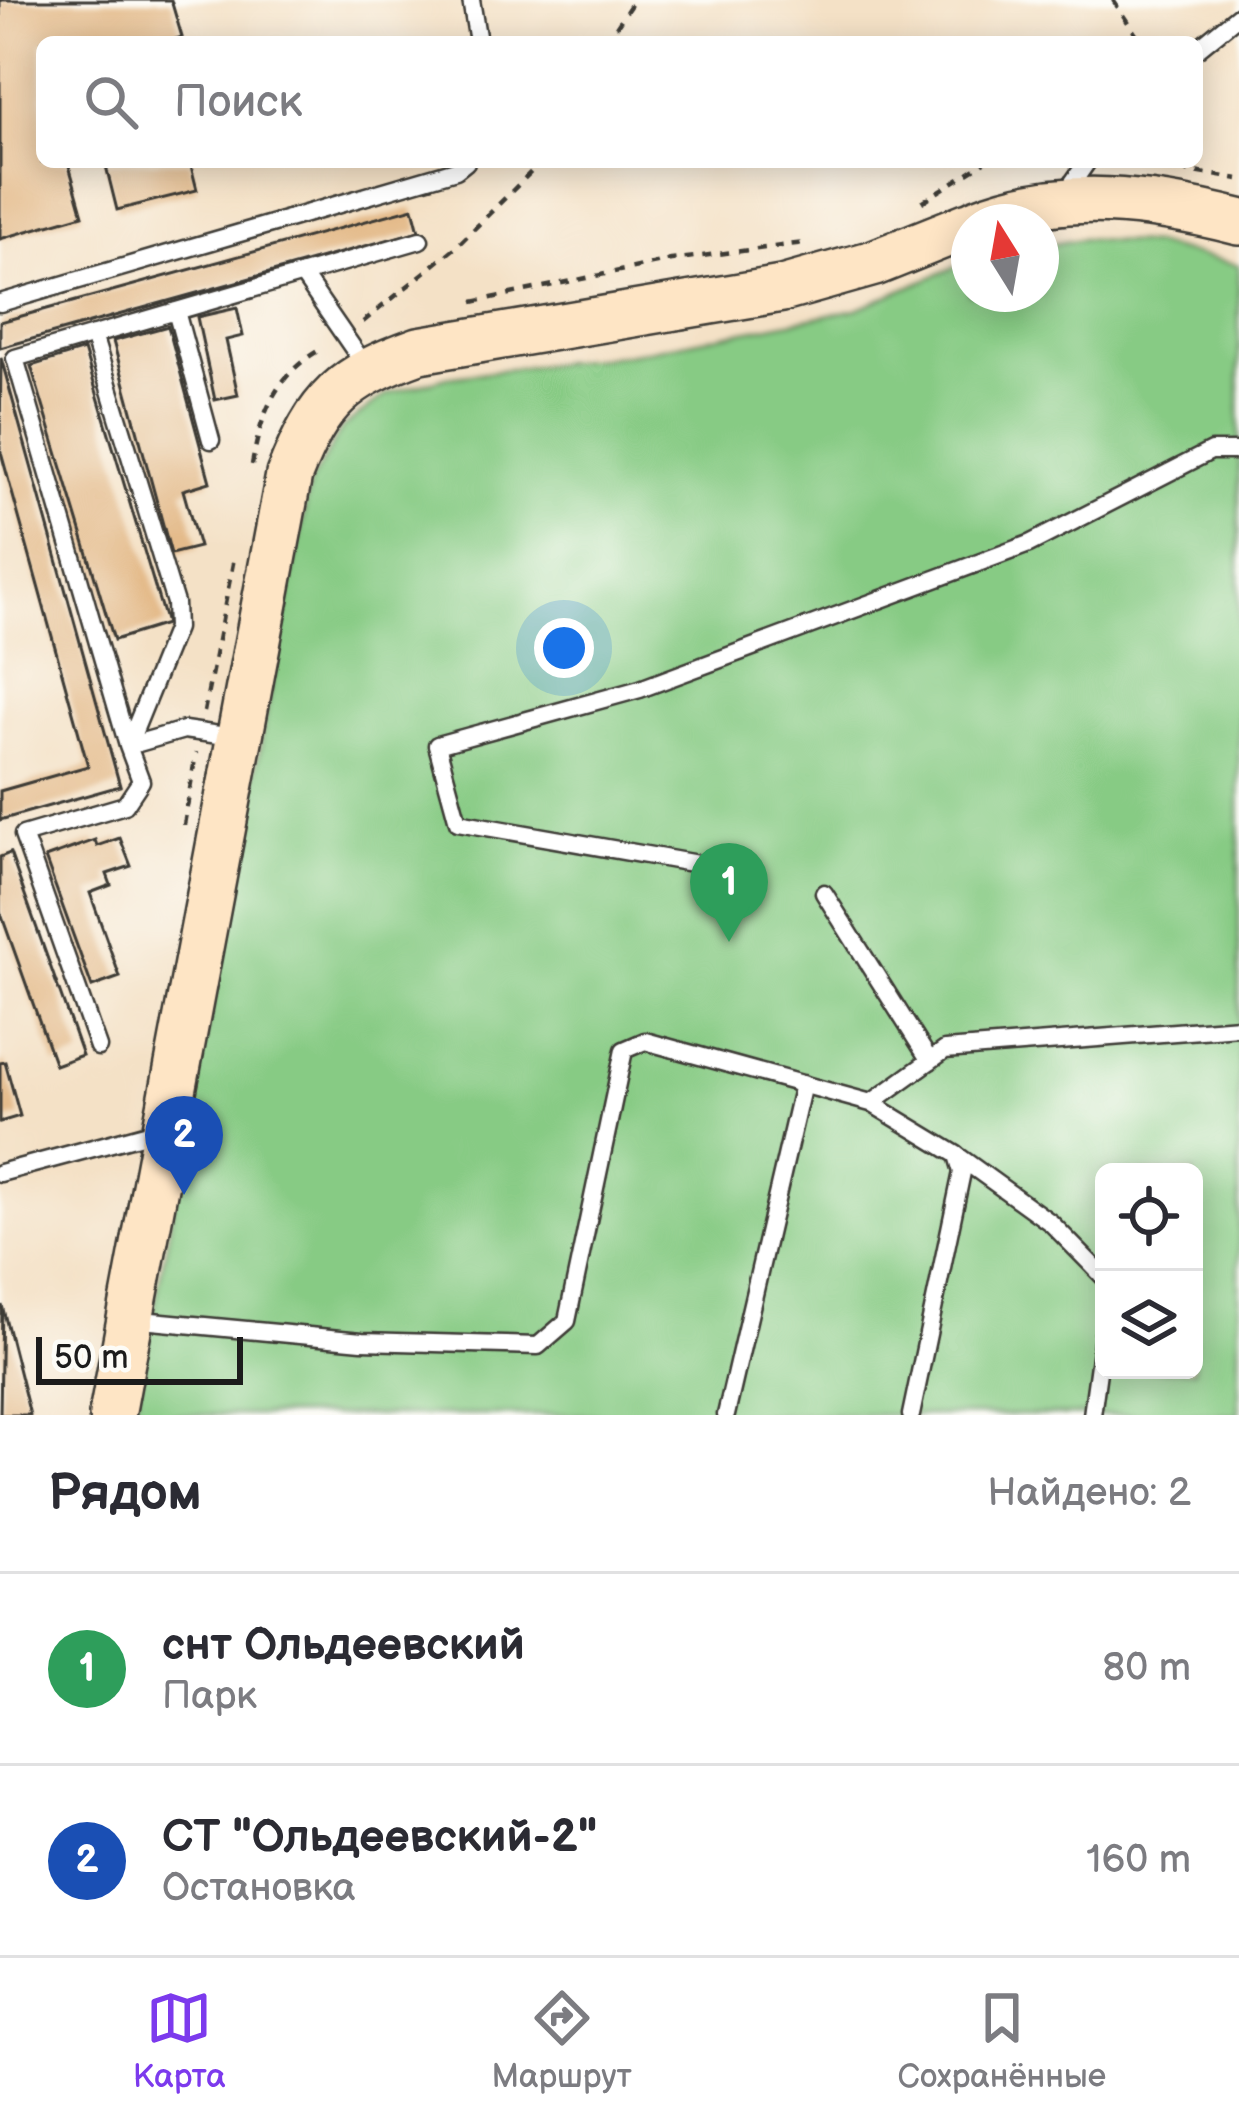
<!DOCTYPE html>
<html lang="ru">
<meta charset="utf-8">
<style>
:root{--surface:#fff;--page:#f7f7f7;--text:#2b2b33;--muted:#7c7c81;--line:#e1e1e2;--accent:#7c3aed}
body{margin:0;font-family:"Balsamiq Sans",sans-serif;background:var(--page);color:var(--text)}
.controls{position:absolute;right:36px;bottom:36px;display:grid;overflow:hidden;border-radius:18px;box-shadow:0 6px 30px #0003}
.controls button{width:108px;height:108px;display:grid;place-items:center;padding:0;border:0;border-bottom:3px solid var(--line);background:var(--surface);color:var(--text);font:60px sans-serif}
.compass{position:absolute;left:951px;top:204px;width:108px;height:108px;border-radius:50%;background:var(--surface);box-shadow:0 6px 30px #0003;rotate:349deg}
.scale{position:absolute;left:36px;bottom:30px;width:207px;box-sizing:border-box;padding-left:12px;border:6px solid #1c1c1c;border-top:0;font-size:33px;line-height:42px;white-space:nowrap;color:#1c1c1c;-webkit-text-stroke:9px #fdfcf7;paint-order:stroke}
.you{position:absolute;left:564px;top:648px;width:42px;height:42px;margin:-30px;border:9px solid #fff;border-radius:50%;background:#1a73e8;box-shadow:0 0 0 18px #1a73e833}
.badge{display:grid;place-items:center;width:78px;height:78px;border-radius:50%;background:var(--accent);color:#fff;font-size:39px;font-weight:700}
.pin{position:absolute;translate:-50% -99px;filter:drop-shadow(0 3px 6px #0008)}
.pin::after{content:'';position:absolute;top:63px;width:42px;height:36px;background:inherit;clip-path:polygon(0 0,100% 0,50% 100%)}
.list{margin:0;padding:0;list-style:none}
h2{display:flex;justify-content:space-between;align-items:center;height:156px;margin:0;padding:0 48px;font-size:51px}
h2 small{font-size:39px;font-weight:400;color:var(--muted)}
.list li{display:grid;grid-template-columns:78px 1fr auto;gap:36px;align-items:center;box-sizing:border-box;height:192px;padding:0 48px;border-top:3px solid var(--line)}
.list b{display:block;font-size:45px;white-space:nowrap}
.list p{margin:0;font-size:39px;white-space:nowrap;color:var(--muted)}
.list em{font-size:39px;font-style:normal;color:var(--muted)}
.icon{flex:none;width:66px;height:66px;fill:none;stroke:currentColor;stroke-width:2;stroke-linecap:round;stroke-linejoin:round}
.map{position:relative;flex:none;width:1239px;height:1415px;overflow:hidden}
.search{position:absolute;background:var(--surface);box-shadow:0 6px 30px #0003;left:36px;right:36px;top:36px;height:132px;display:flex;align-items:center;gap:30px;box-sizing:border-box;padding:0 42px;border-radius:18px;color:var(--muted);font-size:45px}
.sheet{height:540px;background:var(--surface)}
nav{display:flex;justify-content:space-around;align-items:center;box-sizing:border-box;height:168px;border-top:3px solid var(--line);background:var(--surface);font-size:33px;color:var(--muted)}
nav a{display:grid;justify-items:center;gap:6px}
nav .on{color:var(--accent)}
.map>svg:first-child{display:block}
</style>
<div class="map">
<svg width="1239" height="1415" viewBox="0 0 1239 1415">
<rect width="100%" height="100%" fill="#fdfcf7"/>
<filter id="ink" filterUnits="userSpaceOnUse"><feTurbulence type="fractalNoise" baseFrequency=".00833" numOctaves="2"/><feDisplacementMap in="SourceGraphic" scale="24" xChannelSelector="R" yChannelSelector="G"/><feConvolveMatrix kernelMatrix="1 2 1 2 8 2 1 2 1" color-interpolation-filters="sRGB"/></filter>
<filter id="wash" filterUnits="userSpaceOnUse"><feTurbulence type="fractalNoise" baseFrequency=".004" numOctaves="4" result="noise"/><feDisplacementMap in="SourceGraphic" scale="48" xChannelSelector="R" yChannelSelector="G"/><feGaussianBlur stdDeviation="2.7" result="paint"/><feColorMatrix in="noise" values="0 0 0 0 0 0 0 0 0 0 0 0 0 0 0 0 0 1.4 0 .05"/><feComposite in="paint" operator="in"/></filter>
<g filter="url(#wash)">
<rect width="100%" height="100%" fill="#f4e1c6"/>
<path fill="#87cb84" stroke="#527450" stroke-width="3" fill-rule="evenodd" d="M1082,239l70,5 87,21v1150h-1105l176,-932 32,-55 45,-34 60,-17 180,-23 230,-45 112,-48v33h72v-48zM1104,1172h90v198h-90z"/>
<g id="blocks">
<path fill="#e4bb8b" d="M0,0h171l11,37 -15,5h-125v120h26l15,53 -83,24z
M105,162h85l7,28 -80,20z
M413,208l6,23 -419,117v-26z
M237,308l6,28 -17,4 12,55 -23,5 -18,-83z
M168,326l42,156 -27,8 16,57 -28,7 -58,-213z
M84,350l82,274 -52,16 -83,-274z
M1,358l119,428 -120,34v-29l88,-25 -88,-317z
M120,838l11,28 -24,8 4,11 -21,8 30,84 -28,10 -47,-129 50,-18 2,6z
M10,853l72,202 -27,10 -55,-154v-54z
M5,1062l15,54 -20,6v-59z
M2,1305l28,110h-30z"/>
</g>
</g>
<g filter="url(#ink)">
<use href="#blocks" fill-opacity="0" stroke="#3c3a36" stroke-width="3"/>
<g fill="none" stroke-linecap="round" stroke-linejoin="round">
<defs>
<path id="lane" d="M471,0l7,42
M1197,49l42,-34
M1064,195l23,-33
M302,274l64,93
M0,303l456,-133 10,-8
M176,311l35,129
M93,335l82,268 1,25 -48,118 13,35 -16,24 -102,30 75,212
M240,738l-56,-8 -56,16 -113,-388 405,-118
M709,866l-251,-44 -21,-77 203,-56 389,-145 182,-93h28
M824,893l106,168
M871,1103l86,52 5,17 -51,243
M958,1156l93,67 53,54
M0,1173l160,-43
M131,1319l231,22 176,5 29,-25 57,-271 21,-9 226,62 74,-53 294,-23
M726,1415l77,-331
M1092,1415l12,-87"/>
<path id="secondary" d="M976,222c86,-35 176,-22 263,0
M112,1415l177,-940c30,-76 54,-98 130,-125l363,-61 92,-26 95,-38"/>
</defs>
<use href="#lane" stroke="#3c3a36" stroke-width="21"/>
<use href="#secondary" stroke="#3c3a36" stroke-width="50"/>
<path stroke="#3c3a36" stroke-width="4.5" stroke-dasharray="9 9" stroke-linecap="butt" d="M1113,0l28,42
M606,42l28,-42
M1162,167l77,12
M922,202l63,-40
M473,302l198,-42 133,-17
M363,322l93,-75 85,-85
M252,465c9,-51 23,-91 71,-117
M204,712l31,-159
M184,825l12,-72"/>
<use href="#lane" stroke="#fff" stroke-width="16"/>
<use href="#secondary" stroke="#fee5c5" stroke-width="45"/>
</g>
</g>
</svg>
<div class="controls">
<button><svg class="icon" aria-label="locate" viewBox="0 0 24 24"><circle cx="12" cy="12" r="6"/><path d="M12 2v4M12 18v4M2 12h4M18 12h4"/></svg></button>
<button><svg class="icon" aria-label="layers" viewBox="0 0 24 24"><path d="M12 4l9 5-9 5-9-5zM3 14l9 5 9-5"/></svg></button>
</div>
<svg class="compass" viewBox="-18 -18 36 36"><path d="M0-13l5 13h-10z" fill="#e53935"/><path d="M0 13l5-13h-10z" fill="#7c7c81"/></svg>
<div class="scale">50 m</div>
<div class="you"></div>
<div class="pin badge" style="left:729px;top:942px;background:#2e9e5b">1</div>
<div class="pin badge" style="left:184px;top:1195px;background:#1a4fb4">2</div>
<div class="search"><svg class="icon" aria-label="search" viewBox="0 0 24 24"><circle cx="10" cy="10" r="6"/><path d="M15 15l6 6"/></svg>Поиск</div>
</div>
<section class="sheet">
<h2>Рядом<small>Найдено: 2</small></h2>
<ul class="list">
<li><span class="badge" style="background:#2e9e5b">1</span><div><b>снт Ольдеевский</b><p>Парк</p></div><em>80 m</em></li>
<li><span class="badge" style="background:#1a4fb4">2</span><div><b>СТ &quot;Ольдеевский-2&quot;</b><p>Остановка</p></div><em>160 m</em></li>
</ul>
</section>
<nav>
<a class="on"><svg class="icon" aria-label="map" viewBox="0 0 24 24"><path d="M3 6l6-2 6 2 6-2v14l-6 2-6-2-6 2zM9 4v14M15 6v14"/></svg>Карта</a>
<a><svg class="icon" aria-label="directions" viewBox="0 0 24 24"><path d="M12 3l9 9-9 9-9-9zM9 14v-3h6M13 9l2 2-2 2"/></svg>Маршрут</a>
<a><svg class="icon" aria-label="saved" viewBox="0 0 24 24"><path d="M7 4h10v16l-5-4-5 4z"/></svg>Сохранённые</a>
</nav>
